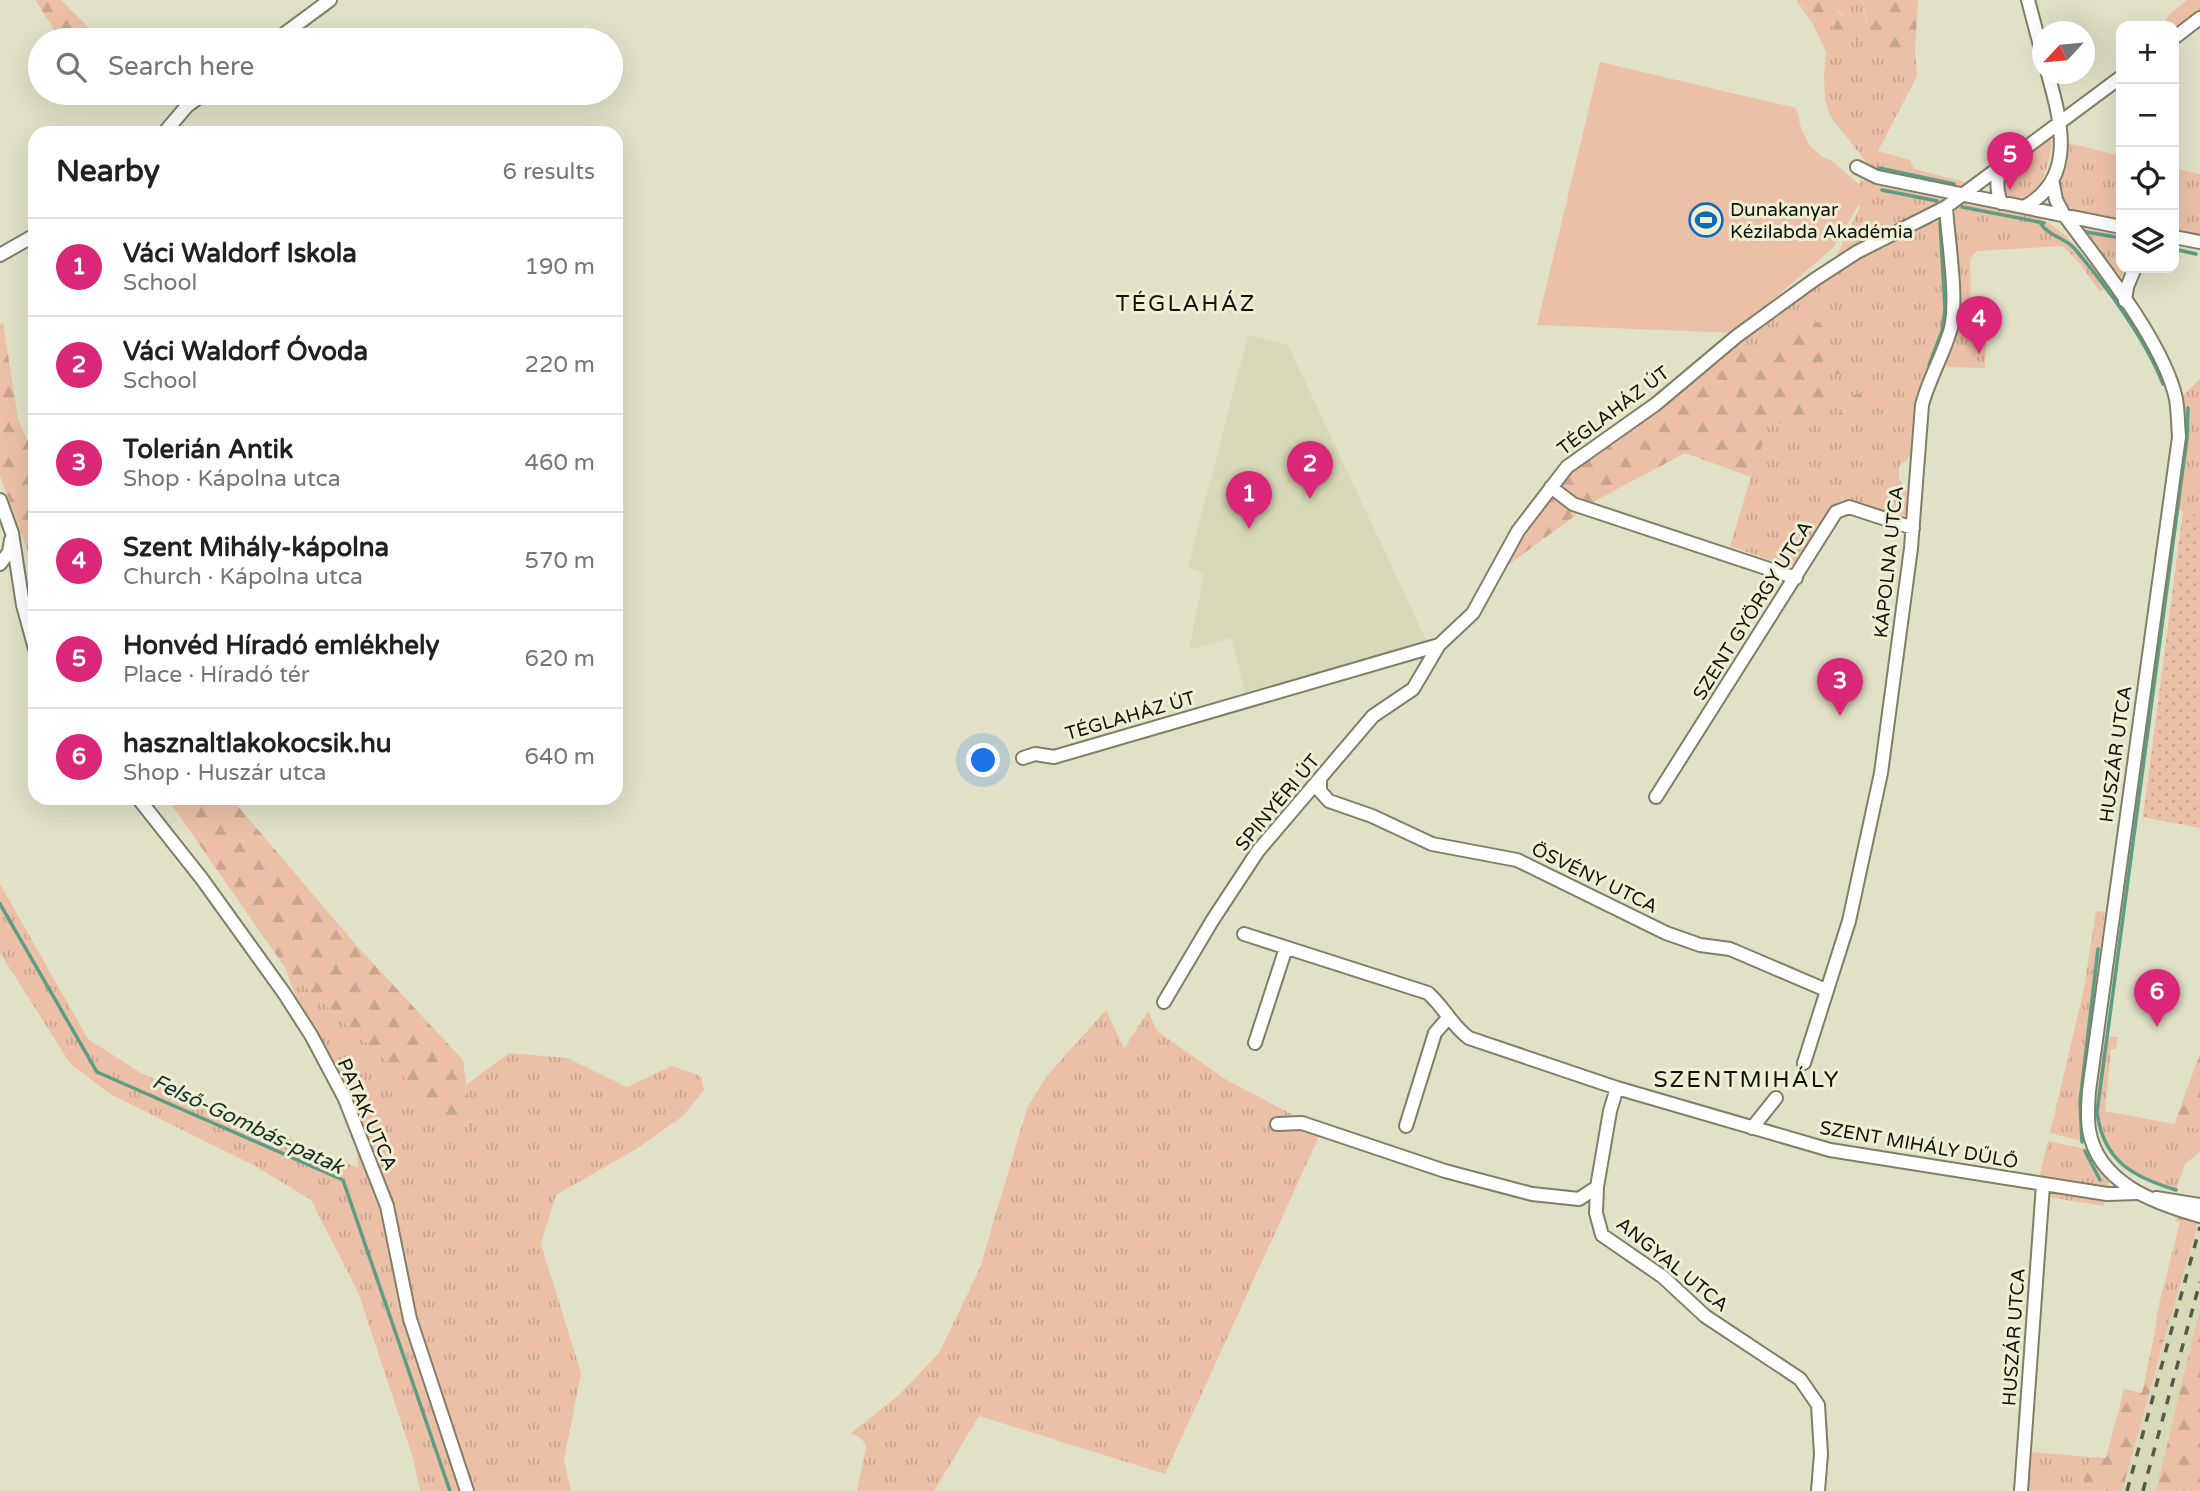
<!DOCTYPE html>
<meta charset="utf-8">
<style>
:root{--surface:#fff;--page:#f6f6f6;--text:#202124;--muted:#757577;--line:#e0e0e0;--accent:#db2777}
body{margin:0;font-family:"Varela Round",sans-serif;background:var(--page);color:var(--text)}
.controls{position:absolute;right:21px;top:21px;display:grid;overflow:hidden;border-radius:14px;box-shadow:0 7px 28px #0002}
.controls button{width:63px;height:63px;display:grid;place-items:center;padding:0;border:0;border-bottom:2px solid var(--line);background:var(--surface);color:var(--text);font:35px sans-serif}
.compass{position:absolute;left:2032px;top:21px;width:63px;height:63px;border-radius:50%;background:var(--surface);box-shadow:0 7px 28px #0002;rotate:244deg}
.you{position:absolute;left:984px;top:761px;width:24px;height:24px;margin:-18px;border:5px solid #fff;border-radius:50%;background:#1a73e8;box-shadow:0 0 0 10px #1a73e833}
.badge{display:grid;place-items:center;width:46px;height:46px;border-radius:50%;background:var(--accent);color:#fff;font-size:23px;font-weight:700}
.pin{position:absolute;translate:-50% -58px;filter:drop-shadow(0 2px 4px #0008)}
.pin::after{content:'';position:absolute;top:37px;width:24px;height:21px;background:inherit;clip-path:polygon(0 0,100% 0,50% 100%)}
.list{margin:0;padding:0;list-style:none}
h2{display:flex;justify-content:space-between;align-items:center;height:91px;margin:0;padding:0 28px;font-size:30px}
h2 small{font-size:23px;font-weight:400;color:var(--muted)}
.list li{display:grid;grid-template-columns:46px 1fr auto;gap:21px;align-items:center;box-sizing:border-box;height:98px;padding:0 28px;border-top:2px solid var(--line)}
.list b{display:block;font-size:26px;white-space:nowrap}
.list p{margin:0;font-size:23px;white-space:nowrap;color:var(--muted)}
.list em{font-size:23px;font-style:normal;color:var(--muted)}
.icon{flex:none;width:38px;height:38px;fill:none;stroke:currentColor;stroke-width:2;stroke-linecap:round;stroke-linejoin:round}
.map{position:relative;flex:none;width:2200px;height:1491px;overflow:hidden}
.search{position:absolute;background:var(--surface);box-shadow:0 7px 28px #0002;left:28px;top:28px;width:595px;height:77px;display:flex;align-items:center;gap:18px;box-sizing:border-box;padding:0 24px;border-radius:38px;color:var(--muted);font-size:26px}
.panel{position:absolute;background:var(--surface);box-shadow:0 7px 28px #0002;left:28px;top:126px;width:595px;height:679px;border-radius:21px}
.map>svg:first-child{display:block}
</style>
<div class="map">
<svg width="2200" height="1491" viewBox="0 0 2200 1491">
<defs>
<pattern id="grass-tufts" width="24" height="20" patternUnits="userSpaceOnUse" patternTransform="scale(1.75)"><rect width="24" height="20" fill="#ecc0a7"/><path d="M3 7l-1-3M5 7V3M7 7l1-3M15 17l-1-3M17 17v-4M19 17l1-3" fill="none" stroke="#caa48e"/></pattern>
<pattern id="forest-firs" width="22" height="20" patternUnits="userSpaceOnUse" patternTransform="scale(1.75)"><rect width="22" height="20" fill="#ecc0a7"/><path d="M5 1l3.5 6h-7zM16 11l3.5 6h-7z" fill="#caa48e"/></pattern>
<pattern id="park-dots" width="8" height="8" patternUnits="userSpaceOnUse" patternTransform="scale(1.75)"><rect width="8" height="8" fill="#ecc0a7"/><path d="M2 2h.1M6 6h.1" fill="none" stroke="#caa48e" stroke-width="1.8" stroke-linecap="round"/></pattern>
</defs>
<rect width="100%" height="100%" fill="#e1e1c8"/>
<path fill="#d8d9b8" d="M1248,335l40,10 141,301 -183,49 -15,-57 -42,12 15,-76 -16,-7z
M2198,1218l2,1v89l-36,153 -8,30h-34z"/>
<path fill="url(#grass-tufts)" d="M1796,0h6l2,8 20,12 19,-4 -14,-12 -2,-4h36l3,22 35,35 14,-7 2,26 -39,75 32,9 4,9 51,13 -5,8 -75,-16 -15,-7 -40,-51 -5,-16 -1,-24 2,-24 -13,-28z
M2045,140h6l1,5c-5,26 -14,67 -49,53l-1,-26z
M2068,143l53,13v68c-25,-6 -66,-8 -61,-43 2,-13 7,-24 8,-38z
M2174,168l26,6v68l-26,-5z
M1861,180l90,17 -23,14 -37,14 -56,34 25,-52 -8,-13z
M1968,202l70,15c32,16 47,40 68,69l-6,6 -19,-27 -18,-19 -86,5 -7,8 1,48h-8l-5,4 -7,-90 5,-13z
M1938,222l3,5 6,64 -1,28 -3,18 -25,60 -6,58 -13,11v13c10,12 13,21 6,36 -22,0 -40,-13 -62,-16l-10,7 -36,58 -10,2 -57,-20 21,-69 -17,-131 126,-90 70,-33z
M2084,228l37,7v33h7l-10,12 -37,-49z
M1959,330l27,4 -1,34 -37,-1 -3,-5 7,-24z
M2199,380h1v136l-31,-8 13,-112z
M0,884l88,155 53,34 217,95 -3,-57 -55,-103 -14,-39 118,108 24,34 44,14 -6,-40 43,-32 58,5 60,29 45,-21 29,10 3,14 -21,26 -45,32 -82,47 -15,49 40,129 -17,87 7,31h-151l-7,-33 -55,-166 -47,-92 -56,-34 -145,-72 -40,-31 -70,-110z
M2096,911l9,1 -23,179 -1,22 7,29 -38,-9 34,-144z
M1106,1010l18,39 24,-38 9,20 68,48 97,51 -157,344 -186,-58 -45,75h-77l9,-44 -4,-8 -11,-6 47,-37 41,-43 41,-85 47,-160 19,-31z
M2102,1036l16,1 -2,12h-5l-6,62 95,18v23l-15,12 -9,26c-43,-13 -72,-30 -80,-78 -3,-17 4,-58 6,-76z
M2048,1141l43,9 19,28 -2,8 -44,-7 -25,-1z
M2063,1191l40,7 1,8 -56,-9 5,-4z
M2194,1236l-30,104 -10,-3 4,-29 15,-59z
M2021,1451l69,6 -9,34h-64z"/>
<path fill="url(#forest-firs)" d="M35,0h26l40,40h-40z
M1802,0h25l2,4 27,26 2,10 -10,-1 -44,-32z
M1863,0h55l-3,50 -13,7c-31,-11 -35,-27 -39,-57z
M2187,0h13v10l-26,18 -14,-2 10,-12z
M1808,317l14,8 6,21 -5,12v5h15l6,4 -2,7h-14l-6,7 9,10 -3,17 -9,11 -62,7 8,11 -14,40 -66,-24 -90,48 -91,67 46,-79 184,-143 12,8h16l6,-13 12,4 6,-3 3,-20z
M3,323l15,96 17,39v113l-35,-95v-152z
M1859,393l4,4 -15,27 -7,-1 -2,-7c5,-10 9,-19 20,-23z
M167,798h64l125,147 107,115 9,66 -44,-15 -24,-34 -118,-108z
M2200,1054v75l-26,-4 22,-61z
M2180,1217l15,2 2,5 -3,12 -21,13 7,-27 -5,-2z
M2200,1308v183h-44z
M2154,1337l10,3 -42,151h-41l9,-34 16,1 18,-69 18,4z"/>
<path fill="url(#park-dots)" d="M2183,511l17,5v312l-57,-11z"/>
<path fill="#ecc0a7" d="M1600,62l196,46 5,20 9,18 11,10 11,5 35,30 -34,57 -99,85 -197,-8z"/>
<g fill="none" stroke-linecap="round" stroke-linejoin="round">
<path stroke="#5c9d83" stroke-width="3.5" d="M1879,168l75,16
M1882,190l55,11
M1962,207l82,16
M2040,222c6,13 25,16 34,26 31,36 72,92 89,136
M2086,232l35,6
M2174,249l22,5
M1929,365l13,-34 3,-22 -5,-87
M0,904l97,168 246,108 107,311
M2082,1142l-2,-40 18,-153
M2085,1151l15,29
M2176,1190c-43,-13 -73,-29 -79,-78l90,-674 1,-30"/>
<defs>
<path id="minor" d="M2028,0l14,53
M2174,38l26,-20
M276,40l54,-40
M164,133l23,-27 18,-13
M1857,167l20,10 244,50
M2053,184l3,16 8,15c35,47 100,128 112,184 2,12 2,25 3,38l-90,654c-1,13 -2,26 0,39 9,53 65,73 111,86
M2001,203c-5,-15 -5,-24 1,-38
M2024,207c53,-28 37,-86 24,-133
M2174,237l26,5
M0,255l35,-20
M2125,301l2,-14 8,-19
M1551,487l22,17 223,74
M0,500l12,33 11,72 12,44
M0,564l9,-12 2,-12
M1023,758l12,-4 19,3 385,-112 34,-32 45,-82 49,-64 89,-63 81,-68 77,-56 43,-28 89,-45
M1320,780v11l9,10 43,15 60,28 85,16 149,73 34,12 30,4 96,41
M1656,797l180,-285 13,-5 64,21
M138,798l64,81 82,114 27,42 34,64 42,107 23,113 57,172
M1244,934l184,59c16,14 24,33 41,45l148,50
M1164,1002l48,-81 46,-70 115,-135 40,-27 26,-44
M1255,1043l31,-95
M1804,1063l45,-142 32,-148 30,-225 11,-143c7,-27 22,-51 29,-77 7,-30 -3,-88 -5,-121l175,-130
M1277,1124l25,-1 143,48 87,23 47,5 18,-12 -1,26 6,22 61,42 42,39 95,63 18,26 3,49 -3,37
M1406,1126l29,-93 13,-15
M1752,1128l24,-30
M1597,1187l13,-76 7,-23 213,62 277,44 30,-1
M2156,1198l44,7
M2021,1491l22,-306"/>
</defs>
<use href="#minor" stroke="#7f7f68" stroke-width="16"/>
<use href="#minor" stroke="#fff" stroke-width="12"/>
<path stroke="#58584a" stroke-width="3.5" stroke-dasharray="9 9" stroke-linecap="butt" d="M2127,1491l73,-264
M2143,1491l57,-209"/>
</g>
<defs>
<symbol id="stadium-ring" viewBox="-11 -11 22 22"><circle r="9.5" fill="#eeefd5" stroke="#1168b5" stroke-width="1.5"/><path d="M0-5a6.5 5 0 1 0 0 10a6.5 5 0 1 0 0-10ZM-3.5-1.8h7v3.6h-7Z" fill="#1168b5"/></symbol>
</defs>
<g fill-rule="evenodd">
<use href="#stadium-ring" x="1687" y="201" width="38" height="38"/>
</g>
<g text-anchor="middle" stroke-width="6" stroke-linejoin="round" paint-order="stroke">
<g font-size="19" fill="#13140b" stroke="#eeefd5" text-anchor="start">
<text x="1730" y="216">Dunakanyar<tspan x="1730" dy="22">Kézilabda Akadémia</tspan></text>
</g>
<g font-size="19" fill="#13140b" stroke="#eeefd5">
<text transform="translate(1613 410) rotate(-37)" y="7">TÉGLAHÁZ ÚT</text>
<text transform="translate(1888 562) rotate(-84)" y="7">KÁPOLNA UTCA</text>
<text transform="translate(1752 610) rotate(-58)" y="7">SZENT GYÖRGY UTCA</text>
<text transform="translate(1130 715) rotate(-16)" y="7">TÉGLAHÁZ ÚT</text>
<text transform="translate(2115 754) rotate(-82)" y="7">HUSZÁR UTCA</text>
<text transform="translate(1277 802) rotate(-50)" y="7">SPINYÉRI ÚT</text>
<text transform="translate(1595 877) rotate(26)" y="7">ÖSVÉNY UTCA</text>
<text transform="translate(368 1114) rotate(66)" y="7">PATAK UTCA</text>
<text transform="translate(1919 1144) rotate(10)" y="7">SZENT MIHÁLY DŰLŐ</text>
<text transform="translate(1673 1264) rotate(39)" y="7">ANGYAL UTCA</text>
<text transform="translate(2013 1337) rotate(-86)" y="7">HUSZÁR UTCA</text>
</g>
<g font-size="21" font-style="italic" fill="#143327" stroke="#eeefd5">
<text transform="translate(248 1124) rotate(25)" y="7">Felső-Gombás-patak</text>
</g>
<g font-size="23" letter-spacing="2" fill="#13140b" stroke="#eeefd5">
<text x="1186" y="311">TÉGLAHÁZ</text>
<text x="1747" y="1087">SZENTMIHÁLY</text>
</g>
</g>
</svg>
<div class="controls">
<button>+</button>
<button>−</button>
<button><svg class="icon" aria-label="locate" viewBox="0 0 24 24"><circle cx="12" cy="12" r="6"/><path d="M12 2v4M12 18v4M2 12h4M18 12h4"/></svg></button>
<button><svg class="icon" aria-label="layers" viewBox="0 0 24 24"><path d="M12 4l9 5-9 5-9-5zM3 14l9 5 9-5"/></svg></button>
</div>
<svg class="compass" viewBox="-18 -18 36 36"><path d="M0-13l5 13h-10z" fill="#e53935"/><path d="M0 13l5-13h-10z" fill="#757577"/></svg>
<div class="you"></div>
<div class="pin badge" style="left:1249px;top:529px">1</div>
<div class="pin badge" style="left:1310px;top:499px">2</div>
<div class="pin badge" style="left:1840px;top:716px">3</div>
<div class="pin badge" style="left:1979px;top:354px">4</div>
<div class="pin badge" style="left:2010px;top:190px">5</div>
<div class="pin badge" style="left:2157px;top:1027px">6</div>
<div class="search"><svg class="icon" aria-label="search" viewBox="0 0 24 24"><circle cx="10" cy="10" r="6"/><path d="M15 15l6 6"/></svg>Search here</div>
<section class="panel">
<h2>Nearby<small>6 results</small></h2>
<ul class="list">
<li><span class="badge">1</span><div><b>Váci Waldorf Iskola</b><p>School</p></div><em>190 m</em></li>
<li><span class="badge">2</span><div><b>Váci Waldorf Óvoda</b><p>School</p></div><em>220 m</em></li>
<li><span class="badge">3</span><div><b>Tolerián Antik</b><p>Shop · Kápolna utca</p></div><em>460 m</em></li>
<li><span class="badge">4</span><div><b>Szent Mihály-kápolna</b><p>Church · Kápolna utca</p></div><em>570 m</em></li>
<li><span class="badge">5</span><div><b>Honvéd Híradó emlékhely</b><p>Place · Híradó tér</p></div><em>620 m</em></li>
<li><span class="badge">6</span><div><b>hasznaltlakokocsik.hu</b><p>Shop · Huszár utca</p></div><em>640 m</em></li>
</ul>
</section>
</div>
